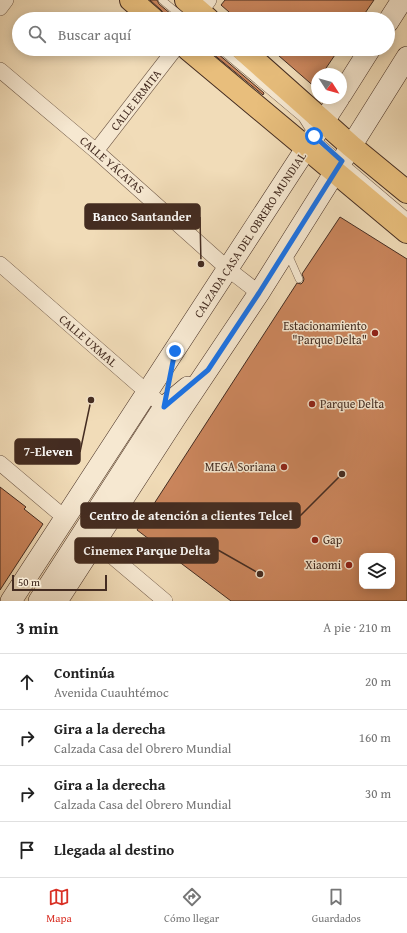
<!DOCTYPE html>
<html lang="es">
<meta charset="utf-8">
<style>
:root{--surface:#fff;--page:#f2f2f2;--text:#222;--muted:#767676;--line:#e0e0e0;--accent:#d93025}
body{margin:0;font-family:"Gentium Book Plus",serif;background:var(--page);color:var(--text)}
.controls{position:absolute;right:12px;bottom:12px;display:grid;overflow:hidden;border-radius:8px;box-shadow:0 2px 10px #0003}
.controls button{width:36px;height:36px;display:grid;place-items:center;padding:0;border:0;border-bottom:1px solid var(--line);background:var(--surface);color:var(--text);font:20px sans-serif}
.compass{position:absolute;left:311px;top:68px;width:36px;height:36px;border-radius:50%;background:var(--surface);box-shadow:0 2px 10px #0003;rotate:126deg}
.scale{position:absolute;left:12px;bottom:10px;width:95px;box-sizing:border-box;padding-left:4px;border:2px solid #442c21;border-top:0;font-size:11px;line-height:14px;white-space:nowrap;color:#442c21;-webkit-text-stroke:3px #f6e8d1;paint-order:stroke}
.stop{position:absolute;width:12px;height:12px;margin:-9px;border:3px solid #1a73e8;border-radius:50%;background:#fff}
.stop.end{background:#1a73e8;border-color:#fff;box-shadow:0 1px 4px #0008}
.list{margin:0;padding:0;list-style:none}
h2{display:flex;justify-content:space-between;align-items:center;height:52px;margin:0;padding:0 16px;font-size:17px}
h2 small{font-size:13px;font-weight:400;color:var(--muted)}
.list li{display:grid;grid-template-columns:26px 1fr auto;gap:12px;align-items:center;box-sizing:border-box;height:56px;padding:0 16px;border-top:1px solid var(--line)}
.list b{display:block;font-size:15px;white-space:nowrap}
.list p{margin:0;font-size:13px;white-space:nowrap;color:var(--muted)}
.list em{font-size:13px;font-style:normal;color:var(--muted)}
.icon{flex:none;width:22px;height:22px;fill:none;stroke:currentColor;stroke-width:2;stroke-linecap:round;stroke-linejoin:round}
.map{position:relative;flex:none;width:407px;height:601px;overflow:hidden}
.search{position:absolute;background:var(--surface);box-shadow:0 2px 10px #0003;left:12px;right:12px;top:12px;height:44px;display:flex;align-items:center;gap:10px;box-sizing:border-box;padding:0 14px;border-radius:22px;color:var(--muted);font-size:15px}
.sheet{height:276px;background:var(--surface)}
nav{display:flex;justify-content:space-around;align-items:center;box-sizing:border-box;height:56px;border-top:1px solid var(--line);background:var(--surface);font-size:11px;color:var(--muted)}
nav a{display:grid;justify-items:center;gap:2px}
nav .on{color:var(--accent)}
.map>svg:first-child{display:block}
</style>
<div class="map">
<svg width="407" height="601" viewBox="0 0 407 601">
<rect width="100%" height="100%" fill="#f1dcb8"/>
<filter id="stains"><feTurbulence type="fractalNoise" baseFrequency=".005" numOctaves="4"/><feColorMatrix values="0 0 0 0 .2 0 0 0 0 .09 0 0 0 0 .02 0 0 0 .5 -.17"/></filter>
<radialGradient id="worn" r=".72"><stop offset=".6" stop-color="#630" stop-opacity="0"/><stop offset="1" stop-color="#630" stop-opacity=".3"/></radialGradient>
<path fill="#ca855c" stroke="#442c21" fill-rule="evenodd" d="M150,0h7l2,4 18,15h-12v-4l-4,-5z
M225,0h149l-13,19h-124l-16,-14z
M207,49h8l2,4 47,40 -1,2z
M271,49h68l-17,25h-5v15z
M340,217l67,42v342h-176l-94,-71 160,-247 4,1 2,-2 1,-3 -2,-5zM362,556h30v30h-30z
M0,487l26,20 -2,2 19,15 -43,66z"/>
<g fill="none" stroke-linecap="round" stroke-linejoin="round">
<defs>
<path id="lane" d="M162,0l23,19
M220,49l82,69 12,19 93,79
M288,254l11,25"/>
<path id="street" d="M0,8l6,-8
M200,12l9,-12
M0,70l96,81 132,118 31,24
M96,151l79,-102
M0,264l171,149
M0,463l65,55
M88,536l77,65"/>
<path id="secondary" d="M388,22l14,-22
M341,95l29,-46
M11,601l328,-503
M39,601l125,-194 24,-20
M57,601l119,-184 83,-124 148,-236"/>
<path id="primary" d="M131,0l22,19
M186,0l22,19
M188,49l219,183
M242,49l109,97 56,46"/>
</defs>
<use href="#lane" stroke="#6f5847" stroke-width="8"/>
<use href="#street" stroke="#6f5847" stroke-width="16"/>
<use href="#secondary" stroke="#442c21" stroke-width="22"/>
<use href="#primary" stroke="#442c21" stroke-width="24"/>
<use href="#lane" stroke="#f6e8d1" stroke-width="7"/>
<use href="#street" stroke="#f6e8d1" stroke-width="15"/>
<use href="#secondary" stroke="#f6e8d1" stroke-width="21"/>
<use href="#primary" stroke="#e8be7c" stroke-width="22"/>
</g>
<g fill="none" stroke-linecap="round" stroke-linejoin="round">
<path stroke="#1a73e8" stroke-width="5" d="M175,351l-11,56 44,-37 51,-77 83,-132 -28,-25"/>
</g>
<g fill="#8f2418" stroke="#f6e8d1" stroke-width="1.5">
<circle cx="375" cy="333" r="4"/>
<circle cx="312" cy="404" r="4"/>
<circle cx="284" cy="467" r="4"/>
<circle cx="315" cy="540" r="4"/>
<circle cx="349" cy="565" r="4"/>
</g>
<g text-anchor="middle" stroke-width="3" stroke-linejoin="round" paint-order="stroke">
<g font-size="12" fill="#442c21" stroke="#f6e8d1">
<text transform="translate(136 100) rotate(-52)" y="4">CALLE ERMITA</text>
<text transform="translate(112 165) rotate(41)" y="4">CALLE YÁCATAS</text>
<text transform="translate(250 235) rotate(-57)" y="4">CALZADA CASA DEL OBRERO MUNDIAL</text>
<text transform="translate(88 341) rotate(41)" y="4">CALLE UXMAL</text>
</g>
<g font-size="12" fill="#442c21" stroke="#f6e8d1" text-anchor="end">
<text x="367" y="330">Estacionamiento<tspan x="367" dy="14">"Parque Delta"</tspan></text>
<text x="320" y="408" text-anchor="start">Parque Delta</text>
<text x="276" y="471">MEGA Soriana</text>
<text x="323" y="544" text-anchor="start">Gap</text>
<text x="341" y="569">Xiaomi</text>
</g>
</g>
<path fill="none" stroke="#442c21" stroke-width="1.5" d="M201 264L200 217M91 400L80 452M342 474L300 516M260 574L218 550"/>
<g fill="#442c21" stroke="#f6e8d1" stroke-width="1.5">
<circle cx="201" cy="264" r="4"/>
<circle cx="91" cy="400" r="4"/>
<circle cx="342" cy="474" r="4"/>
<circle cx="260" cy="574" r="4"/>
</g>
<g fill="#442c21" stroke="#442c21" stroke-width="1.5">
<rect x="85" y="204" width="115" height="25" rx="4"/>
<rect x="15" y="439" width="65" height="25" rx="4"/>
<rect x="81" y="503" width="219" height="25" rx="4"/>
<rect x="75" y="538" width="143" height="25" rx="4"/>
</g>
<g font-size="13" text-anchor="middle" font-weight="bold" fill="#fff">
<text x="142" y="221">Banco Santander</text>
<text x="48" y="456">7-Eleven</text>
<text x="191" y="520">Centro de atención a clientes Telcel</text>
<text x="147" y="555">Cinemex Parque Delta</text>
</g>
<rect width="100%" height="100%" filter="url(#stains)"/>
<rect width="100%" height="100%" fill="url(#worn)"/>
</svg>
<div class="controls">
<button><svg class="icon" aria-label="layers" viewBox="0 0 24 24"><path d="M12 4l9 5-9 5-9-5zM3 14l9 5 9-5"/></svg></button>
</div>
<svg class="compass" viewBox="-18 -18 36 36"><path d="M0-13l5 13h-10z" fill="#e53935"/><path d="M0 13l5-13h-10z" fill="#767676"/></svg>
<div class="scale">50 m</div>
<div class="stop" style="left:314px;top:136px"></div>
<div class="stop end" style="left:175px;top:351px"></div>
<div class="search"><svg class="icon" aria-label="search" viewBox="0 0 24 24"><circle cx="10" cy="10" r="6"/><path d="M15 15l6 6"/></svg>Buscar aquí</div>
</div>
<section class="sheet">
<h2>3 min<small>A pie · 210 m</small></h2>
<ul class="list">
<li><svg class="icon" aria-label="ahead" viewBox="0 0 24 24"><path d="M12 20V5M6 11l6-6 6 6"/></svg><div><b>Continúa</b><p>Avenida Cuauhtémoc</p></div><em>20 m</em></li>
<li><svg class="icon" aria-label="right" viewBox="0 0 24 24"><path d="M7 20v-9h11M14 6l5 5-5 5"/></svg><div><b>Gira a la derecha</b><p>Calzada Casa del Obrero Mundial</p></div><em>160 m</em></li>
<li><svg class="icon" aria-label="right" viewBox="0 0 24 24"><path d="M7 20v-9h11M14 6l5 5-5 5"/></svg><div><b>Gira a la derecha</b><p>Calzada Casa del Obrero Mundial</p></div><em>30 m</em></li>
<li><svg class="icon" aria-label="arrive" viewBox="0 0 24 24"><path d="M6 21V4h12l-3 4 3 4H6"/></svg><div><b>Llegada al destino</b></div></li>
</ul>
</section>
<nav>
<a class="on"><svg class="icon" aria-label="map" viewBox="0 0 24 24"><path d="M3 6l6-2 6 2 6-2v14l-6 2-6-2-6 2zM9 4v14M15 6v14"/></svg>Mapa</a>
<a><svg class="icon" aria-label="directions" viewBox="0 0 24 24"><path d="M12 3l9 9-9 9-9-9zM9 14v-3h6M13 9l2 2-2 2"/></svg>Cómo llegar</a>
<a><svg class="icon" aria-label="saved" viewBox="0 0 24 24"><path d="M7 4h10v16l-5-4-5 4z"/></svg>Guardados</a>
</nav>
